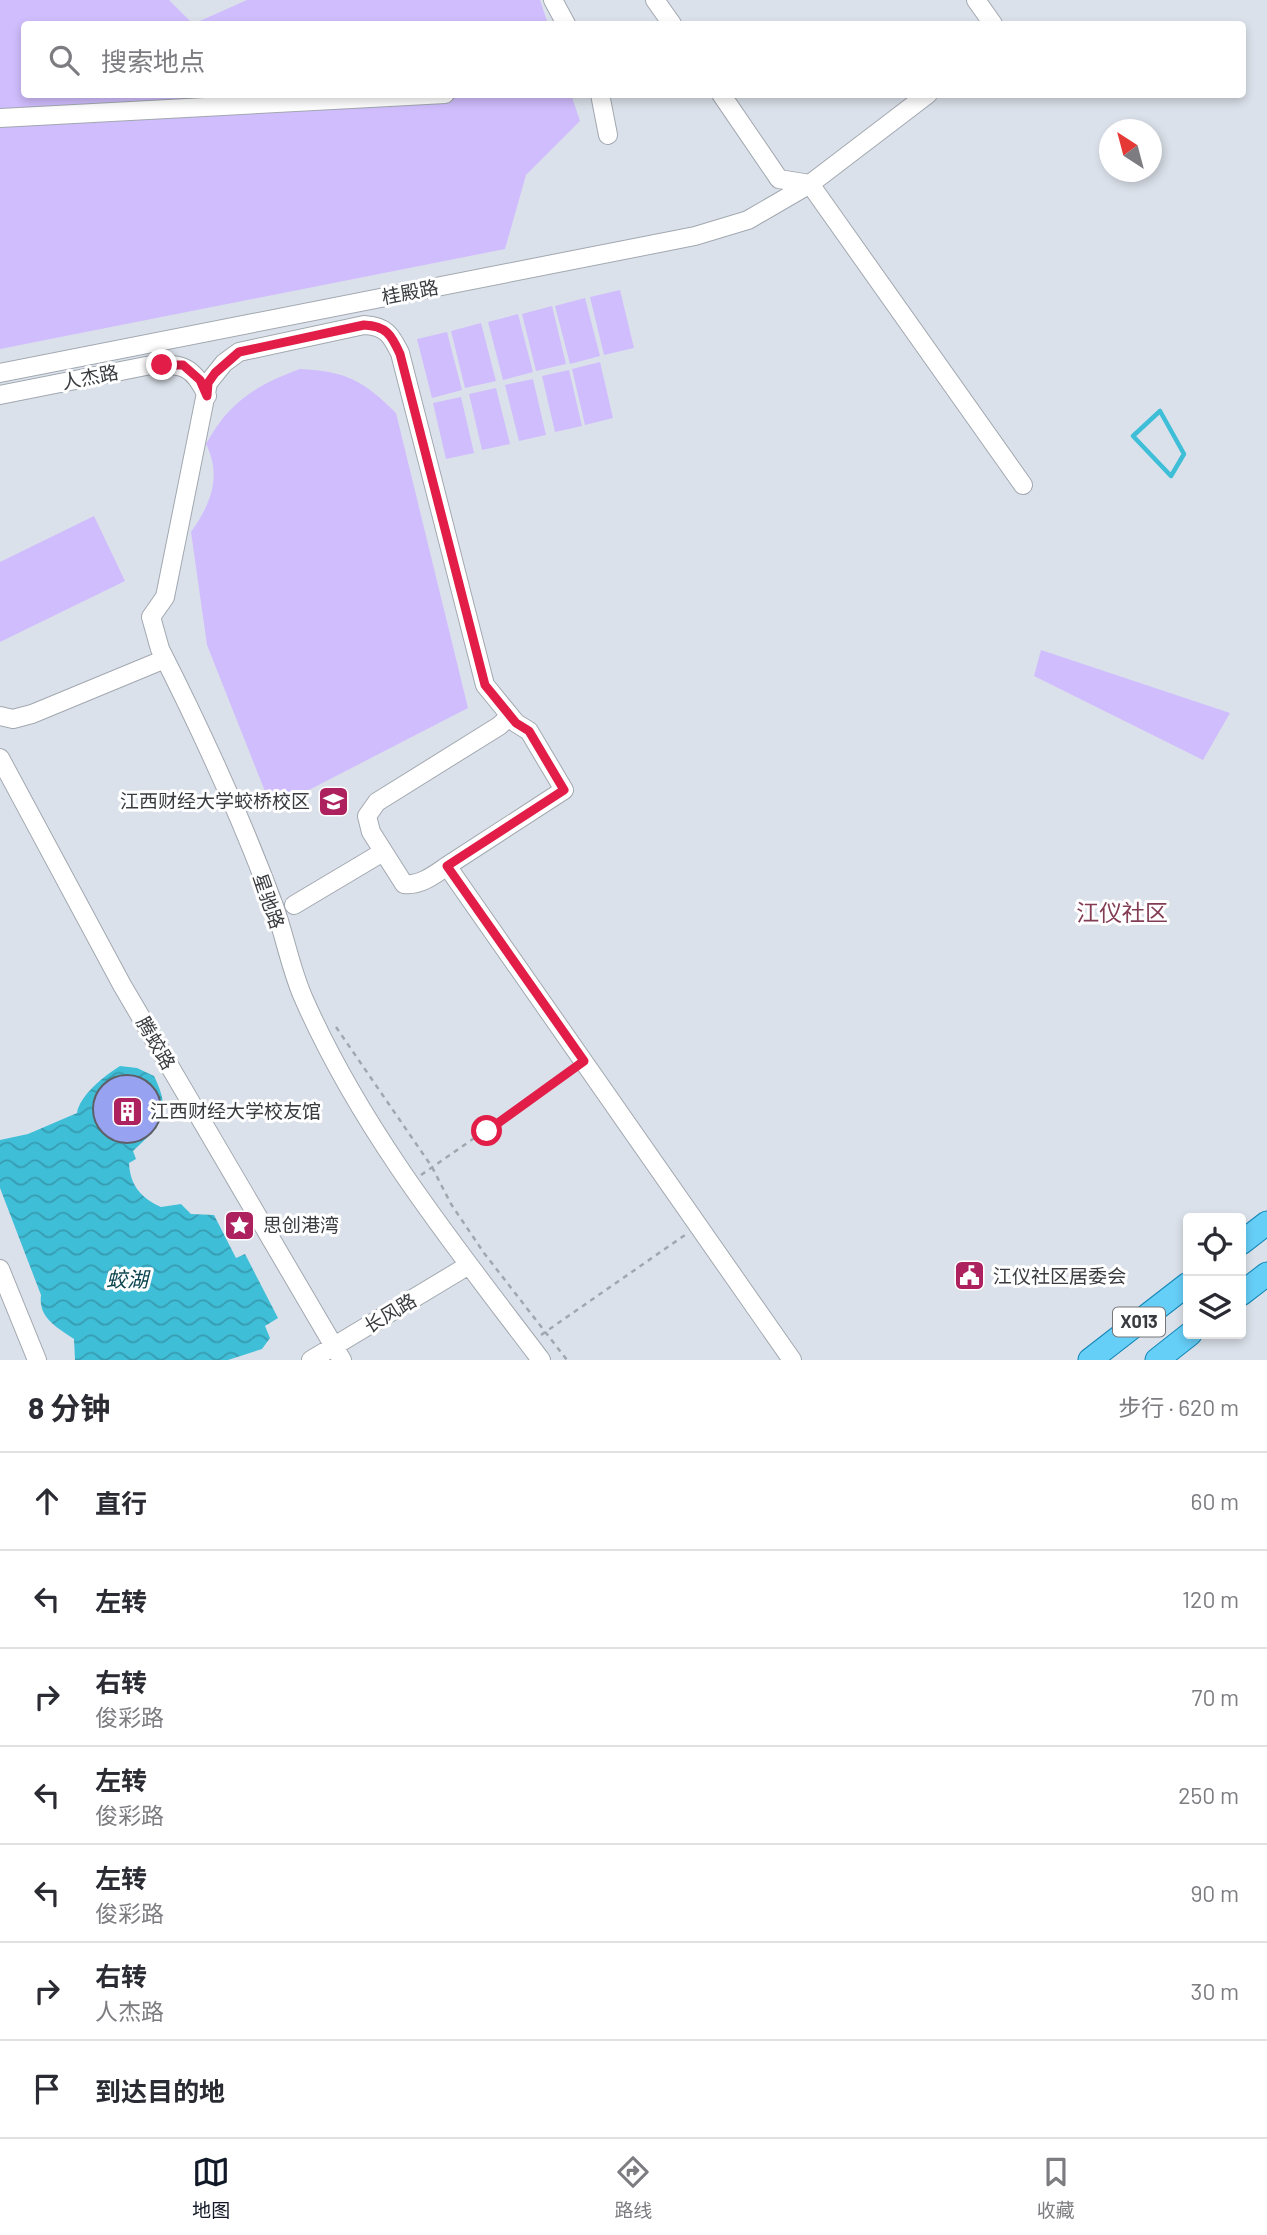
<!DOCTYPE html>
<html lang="zh">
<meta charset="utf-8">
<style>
:root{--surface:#fff;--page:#f2f2f3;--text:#2b2b33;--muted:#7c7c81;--line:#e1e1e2;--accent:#111827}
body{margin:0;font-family:Barlow,"Noto Sans SC",sans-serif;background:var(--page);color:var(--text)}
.controls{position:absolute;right:21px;bottom:21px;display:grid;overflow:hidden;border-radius:7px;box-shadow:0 4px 10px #0003}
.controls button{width:63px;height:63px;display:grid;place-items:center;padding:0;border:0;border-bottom:2px solid var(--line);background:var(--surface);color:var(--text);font:35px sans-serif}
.compass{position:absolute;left:1099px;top:119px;width:63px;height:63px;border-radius:50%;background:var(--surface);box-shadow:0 4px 10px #0003;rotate:324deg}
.stop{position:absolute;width:21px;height:21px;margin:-16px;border:5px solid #e11d48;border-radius:50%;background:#fff}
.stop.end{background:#e11d48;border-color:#fff;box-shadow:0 2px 7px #0008}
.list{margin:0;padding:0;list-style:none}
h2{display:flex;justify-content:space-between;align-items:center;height:91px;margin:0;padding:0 28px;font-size:30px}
h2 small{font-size:23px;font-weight:400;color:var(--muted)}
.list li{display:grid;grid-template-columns:46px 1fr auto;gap:21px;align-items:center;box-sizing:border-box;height:98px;padding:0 28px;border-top:2px solid var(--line)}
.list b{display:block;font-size:26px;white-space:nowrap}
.list p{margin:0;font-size:23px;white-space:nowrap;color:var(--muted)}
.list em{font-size:23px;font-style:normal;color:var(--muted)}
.icon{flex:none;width:38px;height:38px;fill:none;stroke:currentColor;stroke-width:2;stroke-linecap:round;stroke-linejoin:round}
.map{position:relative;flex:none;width:1267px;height:1360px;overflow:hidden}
.search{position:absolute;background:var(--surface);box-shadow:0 4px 10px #0003;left:21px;right:21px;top:21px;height:77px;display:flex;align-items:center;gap:18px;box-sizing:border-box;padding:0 24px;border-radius:7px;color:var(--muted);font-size:26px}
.sheet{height:777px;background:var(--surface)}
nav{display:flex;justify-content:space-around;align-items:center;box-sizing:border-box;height:98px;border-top:2px solid var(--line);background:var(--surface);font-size:19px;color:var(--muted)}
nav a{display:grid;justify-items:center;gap:4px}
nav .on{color:var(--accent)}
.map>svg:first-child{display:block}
</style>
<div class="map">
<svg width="1267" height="1360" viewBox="0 0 1267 1360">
<defs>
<pattern id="water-waves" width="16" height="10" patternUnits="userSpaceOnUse" patternTransform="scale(1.75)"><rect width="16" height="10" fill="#3fbed8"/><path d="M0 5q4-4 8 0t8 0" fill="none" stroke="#369cb1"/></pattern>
</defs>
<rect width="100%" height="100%" fill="#dbe1ea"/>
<path fill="#d0bdfd" d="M0,0h169l24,24 54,-24h293l8,24h-524v70h547l9,27 -54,54 -21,74 -505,100z
M620,290l14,58 -30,7 -14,-58z
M585,298l15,58 -30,8 -15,-58z
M552,306l14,58 -30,7 -14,-57z
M518,314l15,58 -30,8 -15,-58z
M481,323l15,58 -31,7 -14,-57z
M447,332l15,58 -30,8 -15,-59z
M600,362l13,56 -28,7 -13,-56z
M300,369c46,2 64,12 96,44l72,295 -196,101 -65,-164 -16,-113c20,-28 31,-56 15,-88 23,-42 50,-59 94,-75z
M569,370l13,56 -27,6 -13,-56z
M533,379l13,56 -27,6 -14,-56z
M496,388l14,56 -28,6 -13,-56z
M461,397l13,56 -28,6 -13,-56z
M94,516l31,65 -125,61v-80z
M1041,650l189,63 -27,47 -169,-84z"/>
<path fill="url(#water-waves)" d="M120,1066l17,2 17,8c19,39 7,49 -21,75l3,8 -7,4c1,22 12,35 32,44l20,-3 10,10 23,1 22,43 9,-4 33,64 -13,8 5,12 -8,11 -34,11h-153l-1,-21c-17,-12 -36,-21 -33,-44l-41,-107v-48l28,-6 49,-21c3,-18 27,-37 43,-47z"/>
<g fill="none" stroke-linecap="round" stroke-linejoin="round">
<path stroke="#3fbed8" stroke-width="4.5" d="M1160,411l24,43 -13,22 -38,-40z"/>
</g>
<path fill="#97a2f0" stroke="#5e5f67" stroke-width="2" d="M93 1109a34 34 0 1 1 68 0a34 34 0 1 1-68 0Z"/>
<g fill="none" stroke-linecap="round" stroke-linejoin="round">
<defs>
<path id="minor" d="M553,0l13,24
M655,0l17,24
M976,0l17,24
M600,94l8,41
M721,94l58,85 31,5 213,301
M0,118l445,-24
M0,373l695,-137 53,-16 62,-36 118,-90
M0,395l151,-30c31,-1 42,0 56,31
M0,716l13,3 19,-5 133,-55
M510,716l-11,10 -122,76 -10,14 4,16 33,52c16,2 30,-9 43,-18l345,494
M0,758l122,227 220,375
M447,866l117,-76 -35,-59 -13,-8 -31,-38 -85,-332c-9,-18 -14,-27 -36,-28l-125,27 -15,11 -16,20 -43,214 -14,20 9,32c42,83 82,170 114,257 11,30 16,61 29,91 58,133 151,248 238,363
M294,905l89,-53
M0,1269l37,91
M311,1360l158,-95"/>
<path id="major" d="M1241,1243l26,-20
M1241,1294l26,-20
M1090,1360l98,-76
M1157,1360l33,-26"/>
</defs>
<use href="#minor" stroke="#a2a8b0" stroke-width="20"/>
<use href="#major" stroke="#1486b5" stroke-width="25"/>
<path stroke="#a2a7ae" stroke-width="2.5" stroke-dasharray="5 5" stroke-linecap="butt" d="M336,1027l96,140 19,37 33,49 83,107
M421,1175l150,-104
M541,1335l144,-100"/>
<use href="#minor" stroke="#fff" stroke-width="18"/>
<use href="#major" stroke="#66cff8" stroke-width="23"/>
</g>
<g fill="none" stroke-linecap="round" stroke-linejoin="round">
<path stroke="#e11d48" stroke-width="9" d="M162,365h21l17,15 7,16 1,-13 7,-10 24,-21 125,-27c22,1 27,9 36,29l85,331 31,38 13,8 35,59 -117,76 137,195 -97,70"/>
</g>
<defs>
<symbol id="university-square" viewBox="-11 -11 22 22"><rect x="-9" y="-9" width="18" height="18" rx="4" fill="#ad215e" stroke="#fff"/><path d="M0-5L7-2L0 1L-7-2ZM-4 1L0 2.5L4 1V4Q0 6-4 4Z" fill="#fff"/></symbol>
<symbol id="building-square" viewBox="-11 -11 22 22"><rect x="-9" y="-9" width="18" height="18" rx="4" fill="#ad215e" stroke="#fff"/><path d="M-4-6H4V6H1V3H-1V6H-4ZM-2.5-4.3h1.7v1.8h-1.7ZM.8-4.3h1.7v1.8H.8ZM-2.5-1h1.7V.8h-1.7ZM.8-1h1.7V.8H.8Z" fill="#fff"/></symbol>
<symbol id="sight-square" viewBox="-11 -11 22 22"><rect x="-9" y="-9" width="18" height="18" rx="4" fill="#ad215e" stroke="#fff"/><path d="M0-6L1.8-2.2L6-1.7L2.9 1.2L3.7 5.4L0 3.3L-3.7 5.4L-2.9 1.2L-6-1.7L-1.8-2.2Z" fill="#fff"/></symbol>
<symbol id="civic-square" viewBox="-11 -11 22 22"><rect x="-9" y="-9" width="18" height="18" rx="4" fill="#ad215e" stroke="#fff"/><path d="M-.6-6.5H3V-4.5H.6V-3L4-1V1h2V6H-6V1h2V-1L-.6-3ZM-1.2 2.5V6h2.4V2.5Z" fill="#fff"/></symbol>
</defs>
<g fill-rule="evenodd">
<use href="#university-square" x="316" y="784" width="35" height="35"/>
<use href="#building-square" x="110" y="1094" width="35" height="35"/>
<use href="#sight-square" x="222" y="1208" width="35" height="35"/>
<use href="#civic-square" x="952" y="1258" width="35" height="35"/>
</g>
<g text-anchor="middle" stroke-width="6" stroke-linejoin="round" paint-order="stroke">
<rect fill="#fff" stroke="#747679" stroke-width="2" x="1113" y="1307.5" width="52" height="29" rx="5"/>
<g font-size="18" font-weight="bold" fill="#393b3f">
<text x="1139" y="1328">X013</text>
</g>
<g font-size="19" fill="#393b3f" stroke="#fff">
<text transform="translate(410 292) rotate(-11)" y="7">桂殿路</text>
<text transform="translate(90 377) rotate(-11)" y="7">人杰路</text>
<text transform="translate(269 901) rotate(71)" y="7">星驰路</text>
<text transform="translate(156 1043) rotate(60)" y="7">腾蛟路</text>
<text transform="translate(390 1313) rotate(-31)" y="7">长风路</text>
</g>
<g font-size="19" fill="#393b3f" stroke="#fff" text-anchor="start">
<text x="310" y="808" text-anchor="end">江西财经大学蛟桥校区</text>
<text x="150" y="1118">江西财经大学校友馆</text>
<text x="263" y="1232">思创港湾</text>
<text x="993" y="1283">江仪社区居委会</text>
</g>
<g font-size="21" font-style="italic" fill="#0a434e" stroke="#fff">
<text x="127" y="1287">蛟湖</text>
</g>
<g font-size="23" fill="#823c54" stroke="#fff">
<text x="1122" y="921">江仪社区</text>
</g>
</g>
</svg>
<div class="controls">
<button><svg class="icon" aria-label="locate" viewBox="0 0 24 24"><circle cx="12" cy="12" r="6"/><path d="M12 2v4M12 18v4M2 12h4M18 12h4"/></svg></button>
<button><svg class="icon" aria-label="layers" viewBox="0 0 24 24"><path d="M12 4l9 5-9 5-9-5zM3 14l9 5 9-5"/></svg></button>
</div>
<svg class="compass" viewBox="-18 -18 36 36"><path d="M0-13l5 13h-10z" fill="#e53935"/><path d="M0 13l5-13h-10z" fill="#7c7c81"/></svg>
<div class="stop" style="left:487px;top:1131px"></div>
<div class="stop end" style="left:162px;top:365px"></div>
<div class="search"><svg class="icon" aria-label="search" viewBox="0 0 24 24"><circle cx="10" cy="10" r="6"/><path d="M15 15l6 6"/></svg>搜索地点</div>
</div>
<section class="sheet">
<h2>8 分钟<small>步行 · 620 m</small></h2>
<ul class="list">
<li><svg class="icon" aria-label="ahead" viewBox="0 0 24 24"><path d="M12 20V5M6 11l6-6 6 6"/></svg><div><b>直行</b></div><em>60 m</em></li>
<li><svg class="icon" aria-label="left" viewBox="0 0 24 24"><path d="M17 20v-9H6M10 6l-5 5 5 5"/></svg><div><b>左转</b></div><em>120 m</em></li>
<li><svg class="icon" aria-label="right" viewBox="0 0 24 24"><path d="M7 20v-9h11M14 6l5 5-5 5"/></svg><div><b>右转</b><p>俊彩路</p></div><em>70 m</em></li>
<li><svg class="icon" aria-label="left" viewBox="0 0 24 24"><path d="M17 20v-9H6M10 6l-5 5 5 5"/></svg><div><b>左转</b><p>俊彩路</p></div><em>250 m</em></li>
<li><svg class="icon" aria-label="left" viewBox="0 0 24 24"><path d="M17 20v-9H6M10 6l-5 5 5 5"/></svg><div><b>左转</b><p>俊彩路</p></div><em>90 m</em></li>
<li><svg class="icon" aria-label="right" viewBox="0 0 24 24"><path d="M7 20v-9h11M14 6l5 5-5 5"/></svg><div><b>右转</b><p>人杰路</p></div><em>30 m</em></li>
<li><svg class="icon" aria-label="arrive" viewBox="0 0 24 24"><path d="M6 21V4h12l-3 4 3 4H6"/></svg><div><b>到达目的地</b></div></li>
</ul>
</section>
<nav>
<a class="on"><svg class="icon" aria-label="map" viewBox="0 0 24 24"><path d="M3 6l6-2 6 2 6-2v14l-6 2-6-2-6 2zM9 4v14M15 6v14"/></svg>地图</a>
<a><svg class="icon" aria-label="directions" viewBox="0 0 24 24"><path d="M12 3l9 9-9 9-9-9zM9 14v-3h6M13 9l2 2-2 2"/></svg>路线</a>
<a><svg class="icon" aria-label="saved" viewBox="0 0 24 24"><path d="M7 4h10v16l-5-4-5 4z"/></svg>收藏</a>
</nav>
